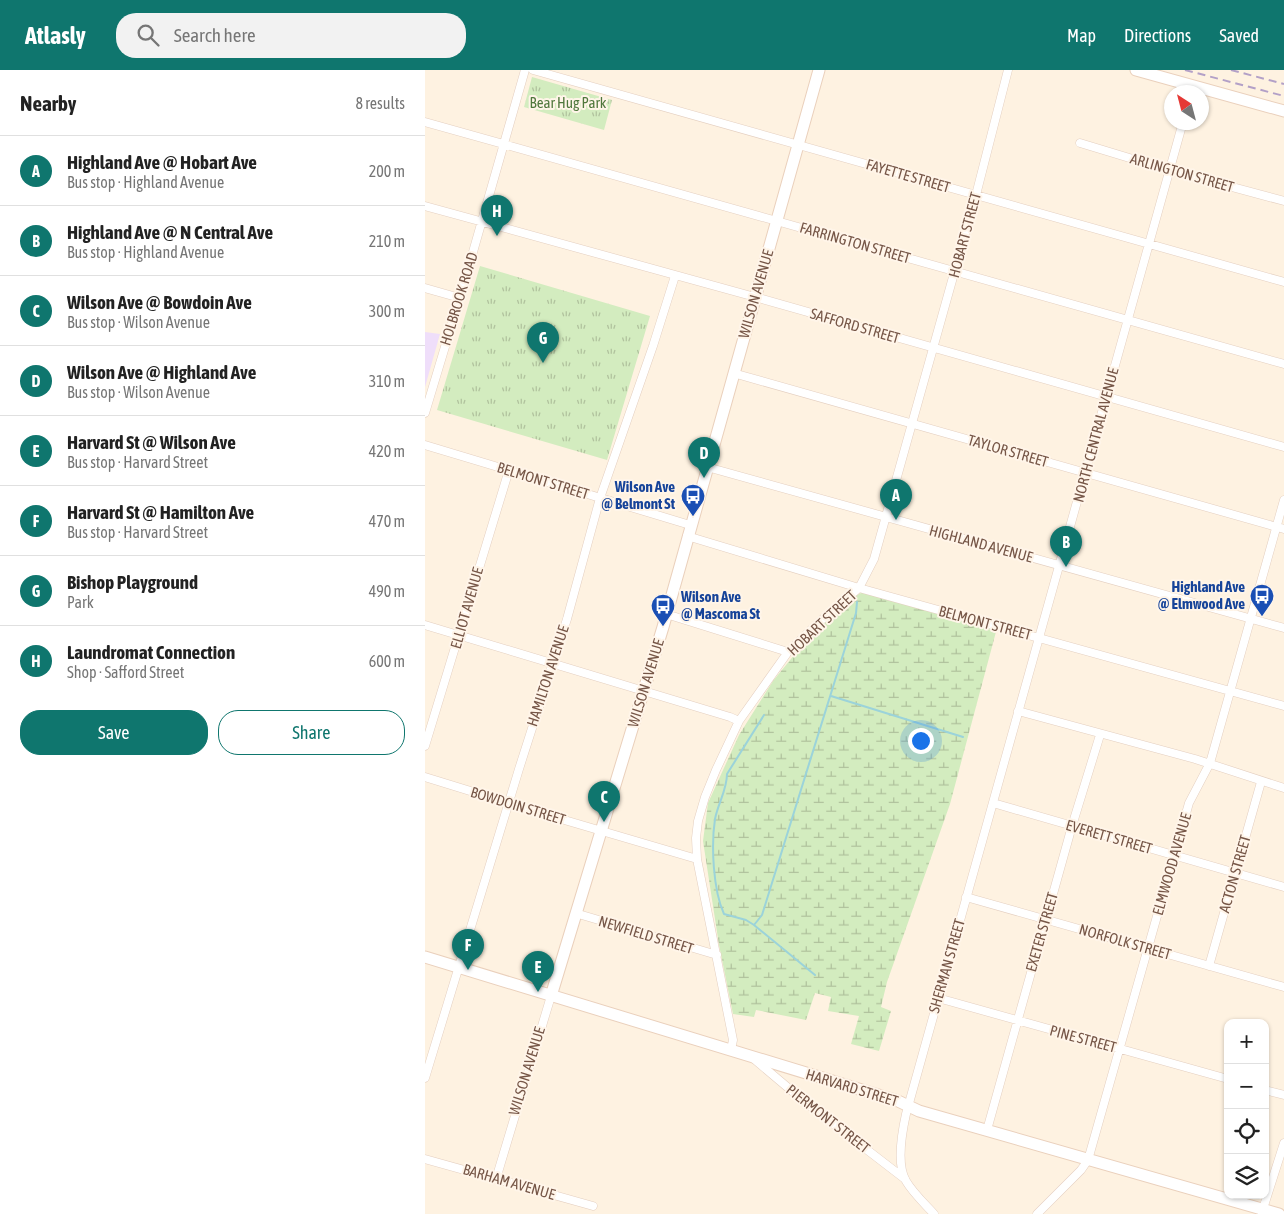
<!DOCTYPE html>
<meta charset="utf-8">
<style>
:root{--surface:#fff;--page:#f2f2f2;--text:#222;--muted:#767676;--line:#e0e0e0;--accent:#0f766e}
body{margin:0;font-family:"Asap Condensed",sans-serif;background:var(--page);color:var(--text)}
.controls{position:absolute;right:15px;bottom:15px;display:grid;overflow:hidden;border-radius:10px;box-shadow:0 1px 4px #0004}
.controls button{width:45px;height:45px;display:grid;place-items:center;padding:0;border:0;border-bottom:1px solid var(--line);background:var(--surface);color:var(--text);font:25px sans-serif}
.compass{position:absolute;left:739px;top:15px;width:45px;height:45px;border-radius:50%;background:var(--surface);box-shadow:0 1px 4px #0004;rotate:324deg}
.you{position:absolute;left:495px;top:670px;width:18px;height:18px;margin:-12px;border:4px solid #fff;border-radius:50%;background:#1a73e8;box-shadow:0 0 0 8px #1a73e833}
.badge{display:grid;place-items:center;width:32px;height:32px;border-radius:50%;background:var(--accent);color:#fff;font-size:16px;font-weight:700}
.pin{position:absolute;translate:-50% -41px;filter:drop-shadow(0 1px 2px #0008)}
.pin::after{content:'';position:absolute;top:26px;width:18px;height:15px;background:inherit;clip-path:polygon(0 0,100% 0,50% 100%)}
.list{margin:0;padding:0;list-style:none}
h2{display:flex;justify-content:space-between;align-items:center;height:65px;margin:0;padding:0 20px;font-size:21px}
h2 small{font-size:16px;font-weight:400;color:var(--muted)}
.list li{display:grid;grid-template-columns:32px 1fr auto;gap:15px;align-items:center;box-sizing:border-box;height:70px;padding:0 20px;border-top:1px solid var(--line)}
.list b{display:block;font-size:19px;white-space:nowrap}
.list p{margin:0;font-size:16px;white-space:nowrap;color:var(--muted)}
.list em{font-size:16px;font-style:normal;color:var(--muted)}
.actions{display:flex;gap:10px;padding:15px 20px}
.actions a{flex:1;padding:11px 0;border:1px solid var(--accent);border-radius:20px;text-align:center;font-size:18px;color:var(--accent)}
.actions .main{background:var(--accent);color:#fff}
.icon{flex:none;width:28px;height:28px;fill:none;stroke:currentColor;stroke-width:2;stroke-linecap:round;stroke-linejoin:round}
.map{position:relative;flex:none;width:859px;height:1144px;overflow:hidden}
header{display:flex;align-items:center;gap:30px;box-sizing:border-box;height:70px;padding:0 25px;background:var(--accent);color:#fff}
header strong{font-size:24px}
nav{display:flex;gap:28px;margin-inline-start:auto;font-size:18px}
.search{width:350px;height:45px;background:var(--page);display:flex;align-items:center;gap:12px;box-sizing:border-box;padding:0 18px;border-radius:20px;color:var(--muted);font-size:19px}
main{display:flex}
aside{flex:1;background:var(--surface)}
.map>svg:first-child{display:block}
</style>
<header>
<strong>Atlasly</strong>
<div class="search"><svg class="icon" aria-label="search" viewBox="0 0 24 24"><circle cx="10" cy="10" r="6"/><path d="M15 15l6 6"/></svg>Search here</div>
<nav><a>Map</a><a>Directions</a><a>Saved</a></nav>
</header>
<main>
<aside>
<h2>Nearby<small>8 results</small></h2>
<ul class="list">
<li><span class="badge">A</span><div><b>Highland Ave @ Hobart Ave</b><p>Bus stop · Highland Avenue</p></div><em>200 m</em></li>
<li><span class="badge">B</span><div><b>Highland Ave @ N Central Ave</b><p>Bus stop · Highland Avenue</p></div><em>210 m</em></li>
<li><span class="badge">C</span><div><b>Wilson Ave @ Bowdoin Ave</b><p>Bus stop · Wilson Avenue</p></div><em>300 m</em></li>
<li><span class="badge">D</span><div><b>Wilson Ave @ Highland Ave</b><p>Bus stop · Wilson Avenue</p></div><em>310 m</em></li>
<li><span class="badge">E</span><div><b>Harvard St @ Wilson Ave</b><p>Bus stop · Harvard Street</p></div><em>420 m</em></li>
<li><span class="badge">F</span><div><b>Harvard St @ Hamilton Ave</b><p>Bus stop · Harvard Street</p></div><em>470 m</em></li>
<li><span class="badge">G</span><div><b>Bishop Playground</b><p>Park</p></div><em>490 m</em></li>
<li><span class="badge">H</span><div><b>Laundromat Connection</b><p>Shop · Safford Street</p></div><em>600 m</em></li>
</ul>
<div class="actions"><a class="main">Save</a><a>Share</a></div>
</aside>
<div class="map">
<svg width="859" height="1144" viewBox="0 0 859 1144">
<defs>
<pattern id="wetland-marsh" width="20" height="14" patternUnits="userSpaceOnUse" patternTransform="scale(1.25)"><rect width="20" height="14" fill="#d3ecbf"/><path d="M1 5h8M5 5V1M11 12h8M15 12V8" fill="none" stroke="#b0c29d"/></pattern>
<pattern id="park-tufts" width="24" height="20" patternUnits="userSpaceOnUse" patternTransform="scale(1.25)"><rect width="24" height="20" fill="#d3ecbf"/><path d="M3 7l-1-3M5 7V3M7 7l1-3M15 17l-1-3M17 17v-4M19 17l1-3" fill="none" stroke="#b0c29d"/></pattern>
</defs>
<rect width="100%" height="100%" fill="#fef2e1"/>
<path fill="#efdefa" d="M0,262l15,2 -15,53z"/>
<path fill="url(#wetland-marsh)" d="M442,520l130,38 -47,176 -63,178 -6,25 10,4 -12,40 -28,-7 8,-28 -31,-5 3,-14 -16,-4 -9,27 -50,-10 -2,7 -21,-3 -14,-69 -16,-104 5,-38 31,-68 34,-54 22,-27 38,-40 22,-18z"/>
<path fill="url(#park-tufts)" d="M107,7l80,23 -8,30 -80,-23z
M55,196l170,50 -43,144 -170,-50z"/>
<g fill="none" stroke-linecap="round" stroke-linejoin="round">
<path stroke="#9bd3da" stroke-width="2" d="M406,626l132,41
M339,645l-37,59c0,16 -9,29 -12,45 -4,26 -2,71 9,95l22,6 8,5 8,-10 94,-302 1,-11
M329,855l61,50"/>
<defs>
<path id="street" d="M108,0l751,212
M0,52l859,242
M655,73l89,27 115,31
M0,136l330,91 529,150
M0,218l35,10
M308,303l551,156
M0,343l38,-126 62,-217
M0,375l265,80
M282,397l577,161
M262,466l172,52 425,118
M241,544l122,38
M0,555l305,92 9,4
M593,641l177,48 89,29
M0,676l84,-276
M0,707l136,42 136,40
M568,733l291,84
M541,827l318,90
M150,843l142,42
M784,896l52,-184
M513,928l290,81
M306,980l2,-10 -36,-181 -1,-21 2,-17 7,-24 11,-27 23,-49 49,-69 30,-29 41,-35 15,-29 102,-364 32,-125
M329,989l51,43 100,77
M0,1008l94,-309 48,-150 33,-121 53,-152 22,-70
M840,1020l19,5
M562,1060l85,-304 28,-91
M0,1089l168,47
M71,1109l55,-183
M837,1142l22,-69
M509,1144c-9,-10 -21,-21 -28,-33 -10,-17 -4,-49 0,-67l277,-992
M612,1144l44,-44 7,-10 101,-357 21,-40 74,-263"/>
<path id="secondary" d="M711,0l148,41
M0,887l473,144 21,10 360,103
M126,926l112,-369 156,-557"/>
</defs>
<use href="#street" stroke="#e4cfc0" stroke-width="9"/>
<use href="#secondary" stroke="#ead0bc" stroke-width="13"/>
<use href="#street" stroke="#fff" stroke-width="8"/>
<use href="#secondary" stroke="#fff" stroke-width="11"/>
<path stroke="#b3a0c7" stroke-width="2" stroke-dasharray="8 5" stroke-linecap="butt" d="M760,0l99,26
M806,0l53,14"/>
</g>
<defs>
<symbol id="bus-pin" viewBox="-11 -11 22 30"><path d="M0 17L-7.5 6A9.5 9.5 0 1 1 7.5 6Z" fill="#1a4fb4" stroke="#fff5e9"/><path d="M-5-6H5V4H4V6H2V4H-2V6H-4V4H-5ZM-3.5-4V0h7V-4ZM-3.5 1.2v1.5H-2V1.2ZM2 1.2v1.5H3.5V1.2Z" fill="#fff"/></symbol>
</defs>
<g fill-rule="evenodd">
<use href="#bus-pin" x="254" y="412" width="28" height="38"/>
<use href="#bus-pin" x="823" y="512" width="28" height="38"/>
<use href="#bus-pin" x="224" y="522" width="28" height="38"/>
</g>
<g text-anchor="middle" stroke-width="4" stroke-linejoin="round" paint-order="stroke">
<g font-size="15" fill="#4f773c" stroke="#fff5e9">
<text x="143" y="38">Bear Hug Park</text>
</g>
<g font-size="15" fill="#765647" stroke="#fff5e9">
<text transform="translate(757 103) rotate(16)" y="5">ARLINGTON STREET</text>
<text transform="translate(483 106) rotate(16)" y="5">FAYETTE STREET</text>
<text transform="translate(540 165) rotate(-75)" y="5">HOBART STREET</text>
<text transform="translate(430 173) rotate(16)" y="5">FARRINGTON STREET</text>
<text transform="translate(331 224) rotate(-74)" y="5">WILSON AVENUE</text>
<text transform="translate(34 229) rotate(-73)" y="5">HOLBROOK ROAD</text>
<text transform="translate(430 256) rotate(16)" y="5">SAFFORD STREET</text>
<text transform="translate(671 365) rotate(-75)" y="5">NORTH CENTRAL AVENUE</text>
<text transform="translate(583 381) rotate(16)" y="5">TAYLOR STREET</text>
<text transform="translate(118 411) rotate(17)" y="5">BELMONT STREET</text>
<text transform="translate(556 474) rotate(15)" y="5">HIGHLAND AVENUE</text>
<text transform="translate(42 538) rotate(-74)" y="5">ELLIOT AVENUE</text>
<text transform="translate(397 553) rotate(-43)" y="5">HOBART STREET</text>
<text transform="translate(560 553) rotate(15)" y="5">BELMONT STREET</text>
<text transform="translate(123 606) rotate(-72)" y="5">HAMILTON AVENUE</text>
<text transform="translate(221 613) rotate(-73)" y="5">WILSON AVENUE</text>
<text transform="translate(93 736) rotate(17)" y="5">BOWDOIN STREET</text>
<text transform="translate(684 767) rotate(16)" y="5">EVERETT STREET</text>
<text transform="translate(747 794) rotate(-74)" y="5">ELMWOOD AVENUE</text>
<text transform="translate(810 804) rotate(-74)" y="5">ACTON STREET</text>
<text transform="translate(617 862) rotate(-74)" y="5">EXETER STREET</text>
<text transform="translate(221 865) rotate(17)" y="5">NEWFIELD STREET</text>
<text transform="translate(700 872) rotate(16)" y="5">NORFOLK STREET</text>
<text transform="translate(522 896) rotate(-74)" y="5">SHERMAN STREET</text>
<text transform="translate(658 969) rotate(15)" y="5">PINE STREET</text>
<text transform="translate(102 1001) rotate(-73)" y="5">WILSON AVENUE</text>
<text transform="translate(427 1018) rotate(17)" y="5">HARVARD STREET</text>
<text transform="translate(403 1049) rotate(38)" y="5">PIERMONT STREET</text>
<text transform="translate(84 1112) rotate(16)" y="5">BARHAM AVENUE</text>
</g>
<g font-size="15" font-weight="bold" fill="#164399" stroke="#fff5e9" text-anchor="end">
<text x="250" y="422">Wilson Ave<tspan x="250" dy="17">@ Belmont St</tspan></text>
<text x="820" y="522">Highland Ave<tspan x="820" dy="17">@ Elmwood Ave</tspan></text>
<text x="256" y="532" text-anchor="start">Wilson Ave<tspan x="256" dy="17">@ Mascoma St</tspan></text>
</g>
</g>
</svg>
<div class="controls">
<button>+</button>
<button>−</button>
<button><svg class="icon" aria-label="locate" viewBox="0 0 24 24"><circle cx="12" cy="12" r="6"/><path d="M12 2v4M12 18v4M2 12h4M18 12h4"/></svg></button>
<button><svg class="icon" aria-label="layers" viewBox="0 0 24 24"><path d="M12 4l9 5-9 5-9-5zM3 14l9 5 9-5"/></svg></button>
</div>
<svg class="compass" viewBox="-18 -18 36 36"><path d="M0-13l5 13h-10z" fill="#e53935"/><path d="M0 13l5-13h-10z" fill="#767676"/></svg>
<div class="you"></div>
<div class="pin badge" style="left:471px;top:450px">A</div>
<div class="pin badge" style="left:641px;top:497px">B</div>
<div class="pin badge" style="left:179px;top:752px">C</div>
<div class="pin badge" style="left:279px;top:408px">D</div>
<div class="pin badge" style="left:113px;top:922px">E</div>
<div class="pin badge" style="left:43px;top:900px">F</div>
<div class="pin badge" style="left:118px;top:293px">G</div>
<div class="pin badge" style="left:72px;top:166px">H</div>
</div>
</main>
